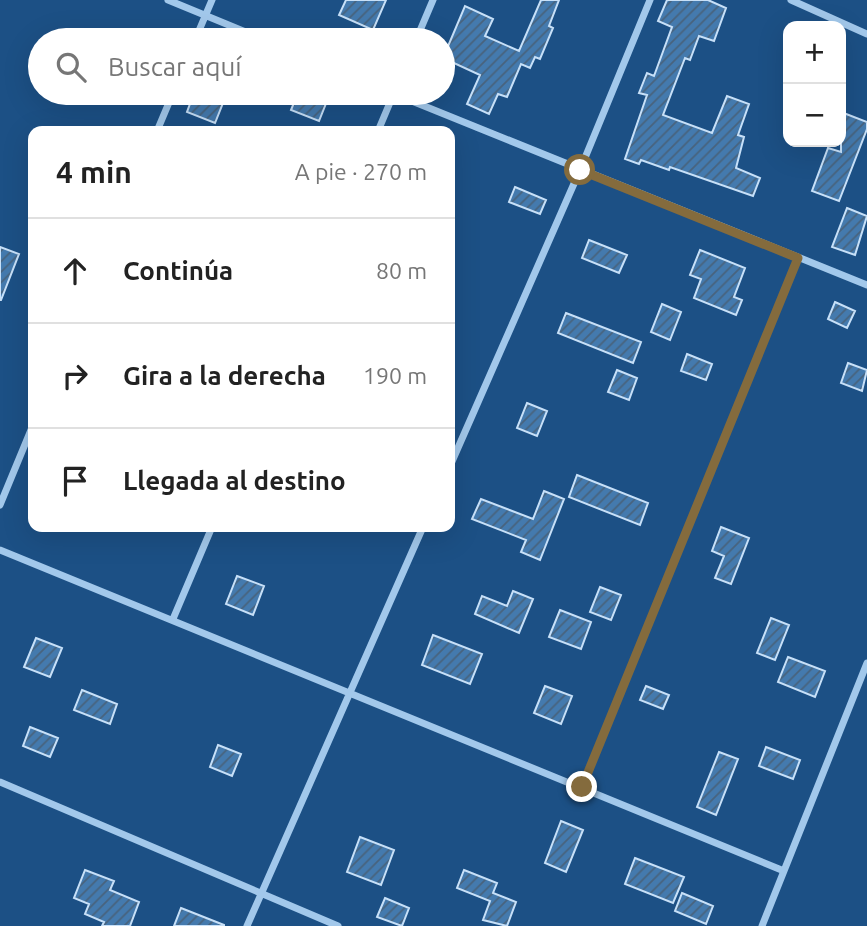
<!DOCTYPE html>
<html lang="es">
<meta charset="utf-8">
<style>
:root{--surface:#fff;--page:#f6f6f6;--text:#222;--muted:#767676;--line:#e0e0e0}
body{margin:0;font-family:Ubuntu,sans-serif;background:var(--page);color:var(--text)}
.controls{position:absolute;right:21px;top:21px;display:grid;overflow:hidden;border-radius:14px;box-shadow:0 7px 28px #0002}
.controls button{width:63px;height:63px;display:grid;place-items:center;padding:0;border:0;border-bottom:2px solid var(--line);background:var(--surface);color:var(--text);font:35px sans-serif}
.stop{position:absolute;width:21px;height:21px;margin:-16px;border:5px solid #846b3d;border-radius:50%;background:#fff}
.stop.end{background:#846b3d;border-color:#fff;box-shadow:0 2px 7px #0008}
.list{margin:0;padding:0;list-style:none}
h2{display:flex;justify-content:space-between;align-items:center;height:91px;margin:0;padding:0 28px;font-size:30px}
h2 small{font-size:23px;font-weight:400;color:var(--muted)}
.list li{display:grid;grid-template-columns:46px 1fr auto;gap:21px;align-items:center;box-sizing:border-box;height:105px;padding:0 28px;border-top:2px solid var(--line)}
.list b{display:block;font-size:26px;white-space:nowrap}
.list em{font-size:23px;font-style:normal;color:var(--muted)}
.icon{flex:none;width:38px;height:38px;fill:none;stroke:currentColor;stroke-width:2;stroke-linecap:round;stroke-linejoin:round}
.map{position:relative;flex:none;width:867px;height:926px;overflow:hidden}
.search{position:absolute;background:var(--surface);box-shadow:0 7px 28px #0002;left:28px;top:28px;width:427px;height:77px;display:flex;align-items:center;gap:18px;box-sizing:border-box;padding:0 24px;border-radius:38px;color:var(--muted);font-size:26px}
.panel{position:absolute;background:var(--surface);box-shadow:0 7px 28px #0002;left:28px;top:126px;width:427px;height:406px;border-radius:14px}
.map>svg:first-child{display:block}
</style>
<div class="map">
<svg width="867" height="926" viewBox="0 0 867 926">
<defs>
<pattern id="building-hatch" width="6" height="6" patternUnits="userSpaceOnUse" patternTransform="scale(1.75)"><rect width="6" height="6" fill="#447aae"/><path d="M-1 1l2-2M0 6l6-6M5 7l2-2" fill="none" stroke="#48637d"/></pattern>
</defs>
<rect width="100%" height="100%" fill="#1c5085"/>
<path fill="url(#building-hatch)" stroke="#c7e0f8" stroke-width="2" d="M346,0h40l-13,30 -34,-15z
M541,0h18l-10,26 4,2 -13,31 -5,-2 -5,11 -9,-4 -14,33 -9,-3 -9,20 -22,-10 13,-29 -37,-17 22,-52 28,13 -8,17 34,15z
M667,0h41l18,8 -12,33 -15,-5 -9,24 -5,-2 -22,57 49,18 15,-37 22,8 -11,31 6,2 -8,31 24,10 -7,18 -83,-29 -1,3 -28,-10 -2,4 -14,-5 22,-64 -8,-2 8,-20 7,3 18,-49 -14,-6z
M194,93h33l-12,30 -28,-11z
M298,93l29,8 -8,20 -28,-11z
M841,112l26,10v7l-28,72 -27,-10 16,-43 13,4z
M515,187l31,13 -6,14 -31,-12z
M847,208l20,8 -12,39 -23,-8z
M589,240l38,15 -8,18 -37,-15z
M0,247l19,7 -18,46h-1z
M700,250l45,18 -11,29 8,3 -6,15 -42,-17 7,-19 -11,-4z
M835,302l20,9 -8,17 -19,-9z
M662,304l19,8 -11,28 -19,-8z
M566,313l75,29 -8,21 -75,-30z
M687,354l25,10 -6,16 -25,-9z
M848,363l19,7 -5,21 -21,-8z
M617,370l20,8 -8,22 -21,-8z
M527,403l20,8 -10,25 -20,-8z
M577,475l71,28 -8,22 -71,-28z
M544,491l20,8 -24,61 -19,-8 5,-12 -54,-21 9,-20 52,20z
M721,527l28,11 -18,46 -16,-6 9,-22 -12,-5z
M237,576l27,10 -11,29 -27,-11z
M600,587l21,8 -10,25 -21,-8z
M513,591l20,8 -14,34 -44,-19 7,-18 25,10z
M560,610l31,12 -10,27 -32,-12z
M771,618l18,7 -14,35 -18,-7z
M433,635l49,19 -12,30 -48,-19z
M36,638l26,10 -12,29 -26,-10z
M788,657l37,14 -10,26 -37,-15z
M545,686l27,10 -11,28 -27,-11z
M646,686l23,9 -6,14 -23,-9z
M82,690l35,14 -7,20 -36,-14z
M30,727l28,11 -8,19 -27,-11z
M218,745l23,9 -9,22 -22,-9z
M766,747l34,13 -7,19 -34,-13z
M719,752l19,7 -22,56 -19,-8z
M561,821l22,9 -17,42 -21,-9z
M360,837l34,13 -13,35 -34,-13z
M635,858l49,19 -11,26 -48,-19z
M85,870l29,11 -4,9 29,12 -9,24h-28l2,-4 -19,-8 4,-10 -15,-6z
M464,870l33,13 -4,10 23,9 -9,24 -24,-6 7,-19 -33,-13z
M682,893l31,13 -7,18 -31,-13z
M385,898l24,10 -7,18 -25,-9z
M181,908l43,17v1h-50z"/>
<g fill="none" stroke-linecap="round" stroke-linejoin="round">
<path stroke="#a2c8eb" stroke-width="7" d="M168,0l97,40
M791,0l76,34
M195,40l17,-40
M416,40l17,-40
M392,93l475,192
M157,131l16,-38
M378,131l16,-38
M450,466l130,-296 70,-170
M0,505l33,-80
M0,550l784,321
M173,619l39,-92
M0,782l338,144
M582,787l216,-529
M247,926l176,-399
M762,926l105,-263"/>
</g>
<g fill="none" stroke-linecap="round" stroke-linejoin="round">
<path stroke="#846b3d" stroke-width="9" d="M580,170l218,88 -216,529"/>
</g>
</svg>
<div class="controls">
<button>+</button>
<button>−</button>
</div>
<div class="stop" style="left:580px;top:170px"></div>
<div class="stop end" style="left:582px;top:787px"></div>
<div class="search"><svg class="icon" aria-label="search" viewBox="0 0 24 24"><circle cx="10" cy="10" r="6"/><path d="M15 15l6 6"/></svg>Buscar aquí</div>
<section class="panel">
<h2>4 min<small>A pie · 270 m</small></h2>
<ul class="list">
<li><svg class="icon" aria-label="ahead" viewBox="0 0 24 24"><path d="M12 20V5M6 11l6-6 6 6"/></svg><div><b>Continúa</b></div><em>80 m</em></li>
<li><svg class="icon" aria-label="right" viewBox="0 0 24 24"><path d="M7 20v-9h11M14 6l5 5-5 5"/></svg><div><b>Gira a la derecha</b></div><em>190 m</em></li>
<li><svg class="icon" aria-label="arrive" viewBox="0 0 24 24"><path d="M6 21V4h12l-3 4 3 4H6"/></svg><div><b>Llegada al destino</b></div></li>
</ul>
</section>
</div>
